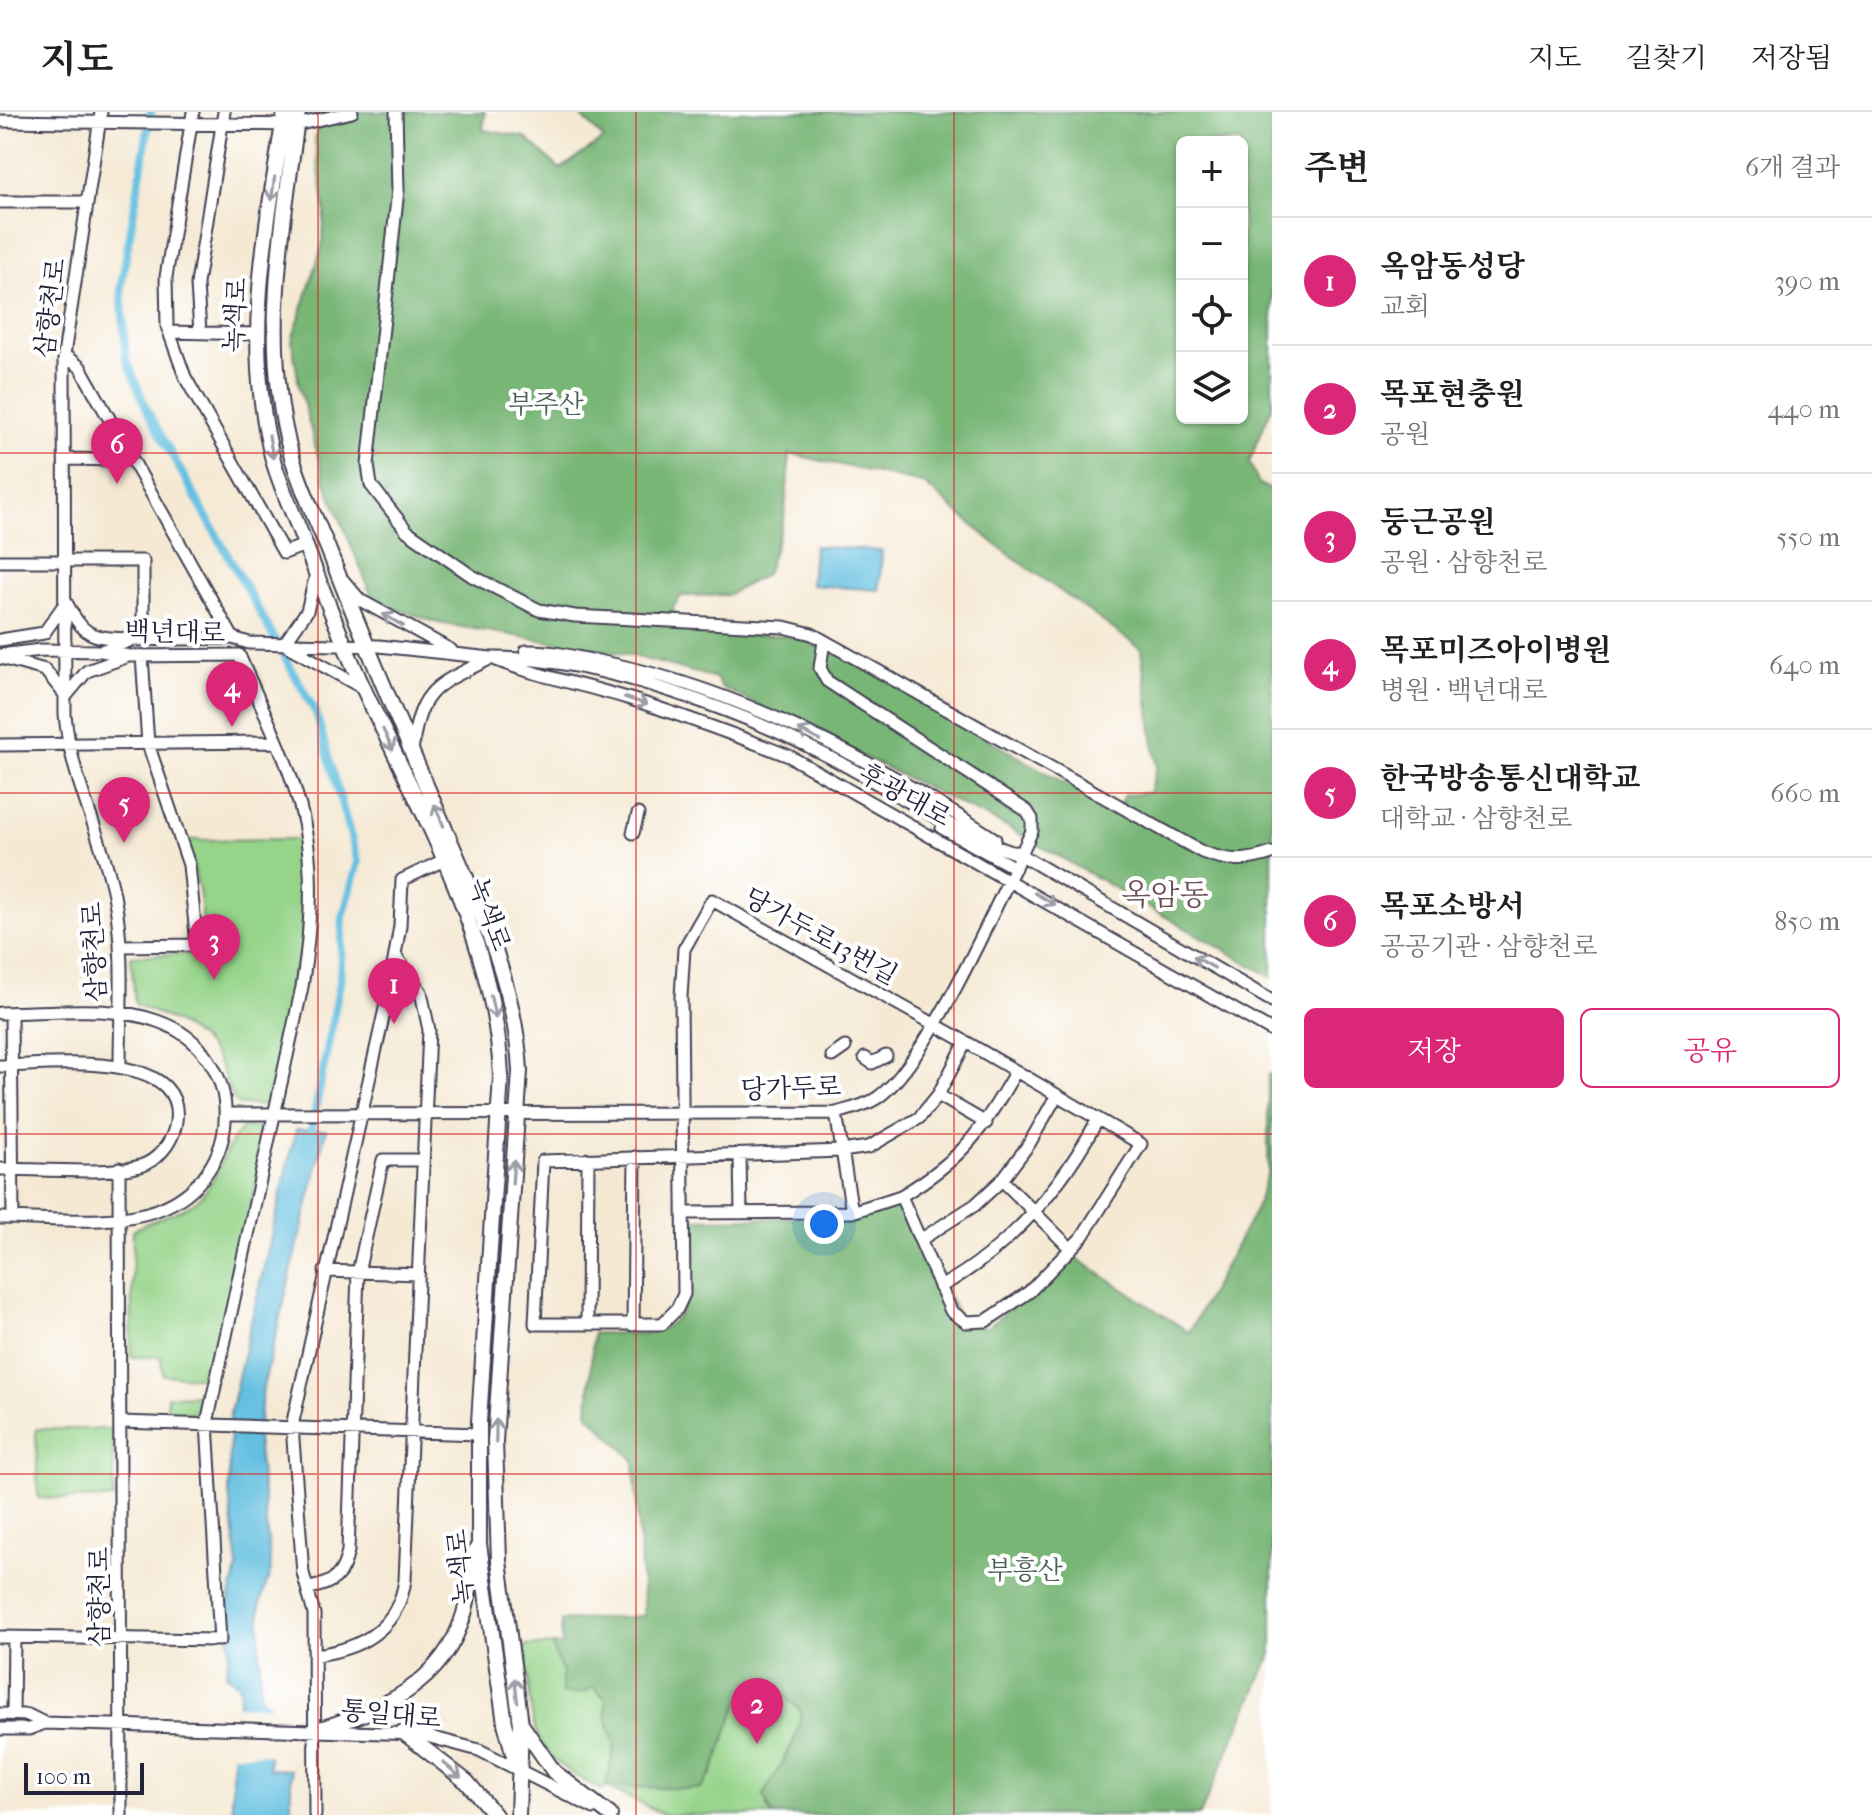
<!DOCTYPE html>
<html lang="ko">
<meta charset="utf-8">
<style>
:root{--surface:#fff;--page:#f2f2f2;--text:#202124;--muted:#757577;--line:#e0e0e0;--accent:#db2777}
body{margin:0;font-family:"IM FELL French Canon","Noto Serif KR",serif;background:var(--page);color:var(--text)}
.controls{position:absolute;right:24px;top:24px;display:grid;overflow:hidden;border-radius:12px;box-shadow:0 2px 6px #0004}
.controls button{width:72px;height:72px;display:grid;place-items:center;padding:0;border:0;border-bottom:2px solid var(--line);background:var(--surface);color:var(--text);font:40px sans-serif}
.scale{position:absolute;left:24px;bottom:20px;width:120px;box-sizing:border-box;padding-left:8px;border:4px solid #22223b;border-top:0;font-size:22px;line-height:28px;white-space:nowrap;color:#22223b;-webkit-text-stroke:6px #fff;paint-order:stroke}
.you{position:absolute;left:824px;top:1112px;width:28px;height:28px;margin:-20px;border:6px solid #fff;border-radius:50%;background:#1a73e8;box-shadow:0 0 0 12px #1a73e833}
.badge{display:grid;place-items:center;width:52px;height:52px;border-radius:50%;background:var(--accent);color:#fff;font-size:26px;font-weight:700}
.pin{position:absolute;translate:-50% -66px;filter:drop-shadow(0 2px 4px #0008)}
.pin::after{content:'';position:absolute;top:42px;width:28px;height:24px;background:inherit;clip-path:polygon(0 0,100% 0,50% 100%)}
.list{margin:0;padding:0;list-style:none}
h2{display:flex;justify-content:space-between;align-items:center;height:104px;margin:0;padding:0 32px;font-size:34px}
h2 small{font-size:26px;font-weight:400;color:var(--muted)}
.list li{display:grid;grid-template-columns:52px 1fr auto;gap:24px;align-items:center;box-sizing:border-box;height:128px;padding:0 32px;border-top:2px solid var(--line)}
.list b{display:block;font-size:30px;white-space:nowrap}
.list p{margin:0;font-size:26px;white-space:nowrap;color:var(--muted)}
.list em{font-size:26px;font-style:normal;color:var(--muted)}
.actions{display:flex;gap:16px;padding:24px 32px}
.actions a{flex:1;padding:18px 0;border:2px solid var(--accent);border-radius:12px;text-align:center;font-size:28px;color:var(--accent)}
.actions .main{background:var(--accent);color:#fff}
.icon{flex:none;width:44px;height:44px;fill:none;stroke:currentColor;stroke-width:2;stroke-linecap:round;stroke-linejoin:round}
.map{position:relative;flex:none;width:1272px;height:1703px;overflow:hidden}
header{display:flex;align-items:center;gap:48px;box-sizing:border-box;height:112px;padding:0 40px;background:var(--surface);border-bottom:2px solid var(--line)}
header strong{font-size:38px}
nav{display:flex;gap:44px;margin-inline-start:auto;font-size:28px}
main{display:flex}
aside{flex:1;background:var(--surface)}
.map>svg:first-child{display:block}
</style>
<header>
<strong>지도</strong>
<nav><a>지도</a><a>길찾기</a><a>저장됨</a></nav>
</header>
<main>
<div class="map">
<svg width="1272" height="1703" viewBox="0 0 1272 1703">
<rect width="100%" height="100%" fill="#fff"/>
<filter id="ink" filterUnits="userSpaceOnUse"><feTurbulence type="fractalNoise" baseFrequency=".0125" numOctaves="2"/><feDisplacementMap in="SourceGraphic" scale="16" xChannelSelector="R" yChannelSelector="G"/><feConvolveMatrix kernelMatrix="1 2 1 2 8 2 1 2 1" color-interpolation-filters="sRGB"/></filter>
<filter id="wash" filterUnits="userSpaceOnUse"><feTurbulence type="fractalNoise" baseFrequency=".006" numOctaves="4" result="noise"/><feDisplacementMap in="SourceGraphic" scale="32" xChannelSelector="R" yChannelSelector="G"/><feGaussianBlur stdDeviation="1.8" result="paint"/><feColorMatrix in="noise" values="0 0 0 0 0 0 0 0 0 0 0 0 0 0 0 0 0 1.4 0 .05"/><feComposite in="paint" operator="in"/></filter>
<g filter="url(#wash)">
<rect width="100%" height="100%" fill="#f5e9d4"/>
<path fill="#96d48a" stroke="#5c7b62" stroke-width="2" d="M302,727v115l-33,151h-30c-11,-10 -13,-26 -19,-39 -15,-34 -53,-49 -85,-62l-4,-48 71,-3c3,-40 -3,-77 -17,-113z
M244,1015l24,2 -55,249 -50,-3 -2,-18h-30l2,-126c19,-14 44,-15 63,-30 24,-20 27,-58 48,-74z
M206,1283v18l-39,-1v-16z
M36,1317h77l1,70 -76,-1z
M552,1533l10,27 31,15 13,12v18l9,28 -8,41 74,-1 7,4 23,-13 24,-70 14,-17 30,1 22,20 -2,25 -13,18 -20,54 7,8h-109l-58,-29 -4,4c-81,-40 -67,-62 -77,-144z"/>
<path fill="#78b676" stroke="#4d6c58" stroke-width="2" fill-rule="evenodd" d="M319,0h166l-2,18 42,7 35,32 44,-30 -27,-27h695v294l-23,56 10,22 13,6v487l-267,-151 -284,-139 -5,-9 -90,-24 -188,-31 -64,-22 -49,-119 -26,-96 -7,-46 30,-93 3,-37 -10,-68zM1182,30h60v276h-60zM790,342l133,29 72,61 146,105 16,118 -8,26 -25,2 -8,18 -269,-155 -55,-22 -100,-4 -20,-23 9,-13 47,-1 38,-21 18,-55z
M1268,962l4,1v577l-72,163h-427l-10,-19c15,-28 36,-54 38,-85l-23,-21 -29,-1c-25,29 -24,71 -48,100l-95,-3 9,-41 -9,-28v-18l-13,-12 -10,6 -21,1v-22l-10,-27h10l-1,-24 83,-5 -10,-156 -46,-46 5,-81c19,-1 46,4 63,-2 46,-15 34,-76 34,-112l162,-2 46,-16 66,125 24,1 85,-71 116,76 66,-121 13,-39z"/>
<path fill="#62bfe0" stroke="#42708e" stroke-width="2" d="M814,434l68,5 -3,39 -68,-5z
M296,1018h30l-63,257 -6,53 14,130 -11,34v93l8,7 1,65 22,1v45h-59v-46l8,-76 -2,-9 -12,-10 4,-28 -2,-42 10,-38 -9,-74 1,-80z"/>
<path fill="#f5e9d4" d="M234,1593l38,1 1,48h-42z"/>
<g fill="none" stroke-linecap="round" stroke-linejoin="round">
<path stroke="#62bfe0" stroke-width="8" d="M151,0l-30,174 5,72 22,54 168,301 42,149 -15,55 -3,66 -30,154"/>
</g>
</g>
<g filter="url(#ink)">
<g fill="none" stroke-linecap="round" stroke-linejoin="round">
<defs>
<path id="minor" d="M101,0l-37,243 1,359c5,63 37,120 49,181 11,56 6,115 6,171
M193,0l-27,165 1,49 18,51 99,176 21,-8
M396,0l2,78 -30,275 3,20 36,46 65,45 67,34 36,6 209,11 28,7 390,218c27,10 43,10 70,1
M0,9l296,4 56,-13
M0,90h87
M169,220l87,2
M200,221l-3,-49 27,-172
M64,243l16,12 153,271
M66,347l52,1 12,-5
M0,449h143v78
M316,462l-9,37 -23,33 77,43
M343,468l17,20 91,50
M0,528l44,-7 22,-31c18,34 23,35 61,37
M101,539l31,-11 101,-2 16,5 130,3 112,12
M526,539c24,-1 48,6 72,10 141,27 277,100 397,178
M0,543l41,-5 60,1 29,5 109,-1
M1,546l44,12 21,26 21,-25 39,-14
M0,633l276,-3
M412,640c8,-66 24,-66 79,-94
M942,716l73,40
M633,721l5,-19
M1016,740l256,149
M1020,743c-61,-21 -116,-57 -172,-88 -94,-52 -250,-111 -357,-109 44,18 90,26 136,40 55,17 108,37 162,58l483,275
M120,834l77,-1 -8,-80 -41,-121 -6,-88
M0,901c49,0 110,-9 157,8 92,32 90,156 0,189 -47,17 -107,8 -157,8
M11,901l2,205
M832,944l13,-9
M865,946l7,5 14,-7
M0,954c44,0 193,-20 175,61 -4,17 -18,34 -35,39 -29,9 -106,3 -140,3
M938,983l48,28
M1057,983l-28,49 -27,36 69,69
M228,1002l608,-1c14,-4 29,-7 41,-15 52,-35 125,-206 155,-267v-12l-5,-8 -200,-130 -7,-13 4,-27
M740,1043l1,58
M119,1056l2,647
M901,1084c63,-38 79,-63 115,-125
M852,1100l49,-16 50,115 15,11 20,-1 43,-29 53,-55 59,-93 -175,-102 -28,53 -19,23 -50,29 -27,4 -299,10 -8,163h127l15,-15 7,-15 -3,-297 3,-48 28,-49 254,142
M683,1101l169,-1 -16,-99
M920,1128l55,-35 27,-25
M325,1159l93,3
M940,1175c69,-38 121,-99 158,-168
M587,1212l1,-165
M633,1213l2,-168
M121,1310l358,12
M309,1476c24,-4 34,-12 39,-37l10,-278 25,-113h40
M0,1525l220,3 -13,-217 95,-436c7,-45 12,-101 5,-147 -9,-64 -43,-126 -68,-185
M316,1543c45,-6 82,-26 89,-75l24,-550 -8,-38 -26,-37
M0,1602l28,1 16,8 375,11 60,16 115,58
M13,1602l1,-76
M0,1617h29l15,-6
M315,1703l-1,-201 -11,-41 -11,-147 96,-431 12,-69 2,-46 42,-20"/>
<path id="major" d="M285,0c-19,118 -43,230 -12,348 7,25 19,50 28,74 21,54 41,109 66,162 57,121 128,244 134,380l-22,346v122l26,179 9,33
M298,0c-15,115 -38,229 -7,342 10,35 27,69 40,102 36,94 77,187 117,280 33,76 68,151 72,235l-25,370 4,120 22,163 -3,91
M521,1612l33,48 56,43
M317,1618c64,-20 126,-45 147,-116 6,-21 7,-44 13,-66
M403,1620l64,50 28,33"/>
</defs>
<use href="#minor" stroke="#424052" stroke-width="15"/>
<use href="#major" stroke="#424052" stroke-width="18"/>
<use href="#minor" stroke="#fff" stroke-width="11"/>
<use href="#major" stroke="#fff" stroke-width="14"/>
</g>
<defs><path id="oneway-shaft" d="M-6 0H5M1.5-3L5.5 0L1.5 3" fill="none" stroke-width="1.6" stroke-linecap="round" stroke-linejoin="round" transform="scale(2)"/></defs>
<g stroke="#9c9ca7">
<use href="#oneway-shaft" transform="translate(273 77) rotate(98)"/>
<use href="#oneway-shaft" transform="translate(271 335) rotate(80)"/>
<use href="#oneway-shaft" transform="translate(393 508) rotate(-150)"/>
<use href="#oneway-shaft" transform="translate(636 589) rotate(18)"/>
<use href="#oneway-shaft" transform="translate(809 623) rotate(-153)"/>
<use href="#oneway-shaft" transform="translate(388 628) rotate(65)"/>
<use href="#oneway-shaft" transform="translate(439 703) rotate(-113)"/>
<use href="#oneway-shaft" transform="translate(1045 787) rotate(30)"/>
<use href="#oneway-shaft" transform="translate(1204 850) rotate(-150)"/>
<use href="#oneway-shaft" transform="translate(493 895) rotate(78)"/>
<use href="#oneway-shaft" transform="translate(513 1060) rotate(-86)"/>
<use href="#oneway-shaft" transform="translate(496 1319) rotate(-89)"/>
<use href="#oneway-shaft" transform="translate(516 1578) rotate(-97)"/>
<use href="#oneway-shaft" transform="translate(452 1658) rotate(40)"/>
</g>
</g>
<path fill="none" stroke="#d62828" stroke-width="2" stroke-opacity="0.55" d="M318,0v1703M636,0v1703M954,0v1703M0,341h1272M0,681h1272M0,1022h1272M0,1362h1272"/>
<g text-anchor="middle" stroke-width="8" stroke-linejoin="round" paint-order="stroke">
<g font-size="26" fill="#22223b" stroke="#fff">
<text transform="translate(50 196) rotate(-83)" y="9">삼향천로</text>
<text transform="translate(235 203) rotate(-87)" y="9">녹색로</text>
<text transform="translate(175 520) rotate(1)" y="9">백년대로</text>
<text transform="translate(905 683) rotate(29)" y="9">후광대로</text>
<text transform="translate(490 802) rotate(70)" y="9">녹색로</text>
<text transform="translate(821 824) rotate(29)" y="9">당가두로13번길</text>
<text transform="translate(94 840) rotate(-93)" y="9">삼향천로</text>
<text transform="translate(791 976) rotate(-2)" y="9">당가두로</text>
<text transform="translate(460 1455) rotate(-96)" y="9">녹색로</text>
<text transform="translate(99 1485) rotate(-90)" y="9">삼향천로</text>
<text transform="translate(391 1602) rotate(5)" y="9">통일대로</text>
</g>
<g font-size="26" fill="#4b6057" stroke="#fff">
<text x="546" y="301">부주산</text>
<text x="1025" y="1467">부흥산</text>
</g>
<g font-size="30" fill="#6e505a" stroke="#fff">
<text x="1165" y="793">옥암동</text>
</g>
</g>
</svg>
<div class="controls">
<button>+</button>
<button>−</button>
<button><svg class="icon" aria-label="locate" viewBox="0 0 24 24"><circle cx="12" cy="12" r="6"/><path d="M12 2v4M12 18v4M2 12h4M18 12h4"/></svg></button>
<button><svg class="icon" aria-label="layers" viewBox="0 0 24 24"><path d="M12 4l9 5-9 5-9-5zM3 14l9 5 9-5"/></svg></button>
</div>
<div class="scale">100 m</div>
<div class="you"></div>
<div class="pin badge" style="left:394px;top:912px">1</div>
<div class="pin badge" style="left:757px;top:1632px">2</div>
<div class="pin badge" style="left:214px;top:868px">3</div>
<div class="pin badge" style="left:232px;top:615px">4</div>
<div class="pin badge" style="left:124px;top:731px">5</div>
<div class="pin badge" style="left:117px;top:372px">6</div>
</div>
<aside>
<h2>주변<small>6개 결과</small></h2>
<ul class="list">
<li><span class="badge">1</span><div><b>옥암동성당</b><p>교회</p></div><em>390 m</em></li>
<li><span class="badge">2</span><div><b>목포현충원</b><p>공원</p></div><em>440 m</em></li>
<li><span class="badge">3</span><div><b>둥근공원</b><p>공원 · 삼향천로</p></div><em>550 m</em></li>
<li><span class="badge">4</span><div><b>목포미즈아이병원</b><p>병원 · 백년대로</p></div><em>640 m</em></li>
<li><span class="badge">5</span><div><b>한국방송통신대학교</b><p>대학교 · 삼향천로</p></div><em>660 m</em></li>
<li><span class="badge">6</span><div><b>목포소방서</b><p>공공기관 · 삼향천로</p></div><em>850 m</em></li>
</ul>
<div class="actions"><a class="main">저장</a><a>공유</a></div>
</aside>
</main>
